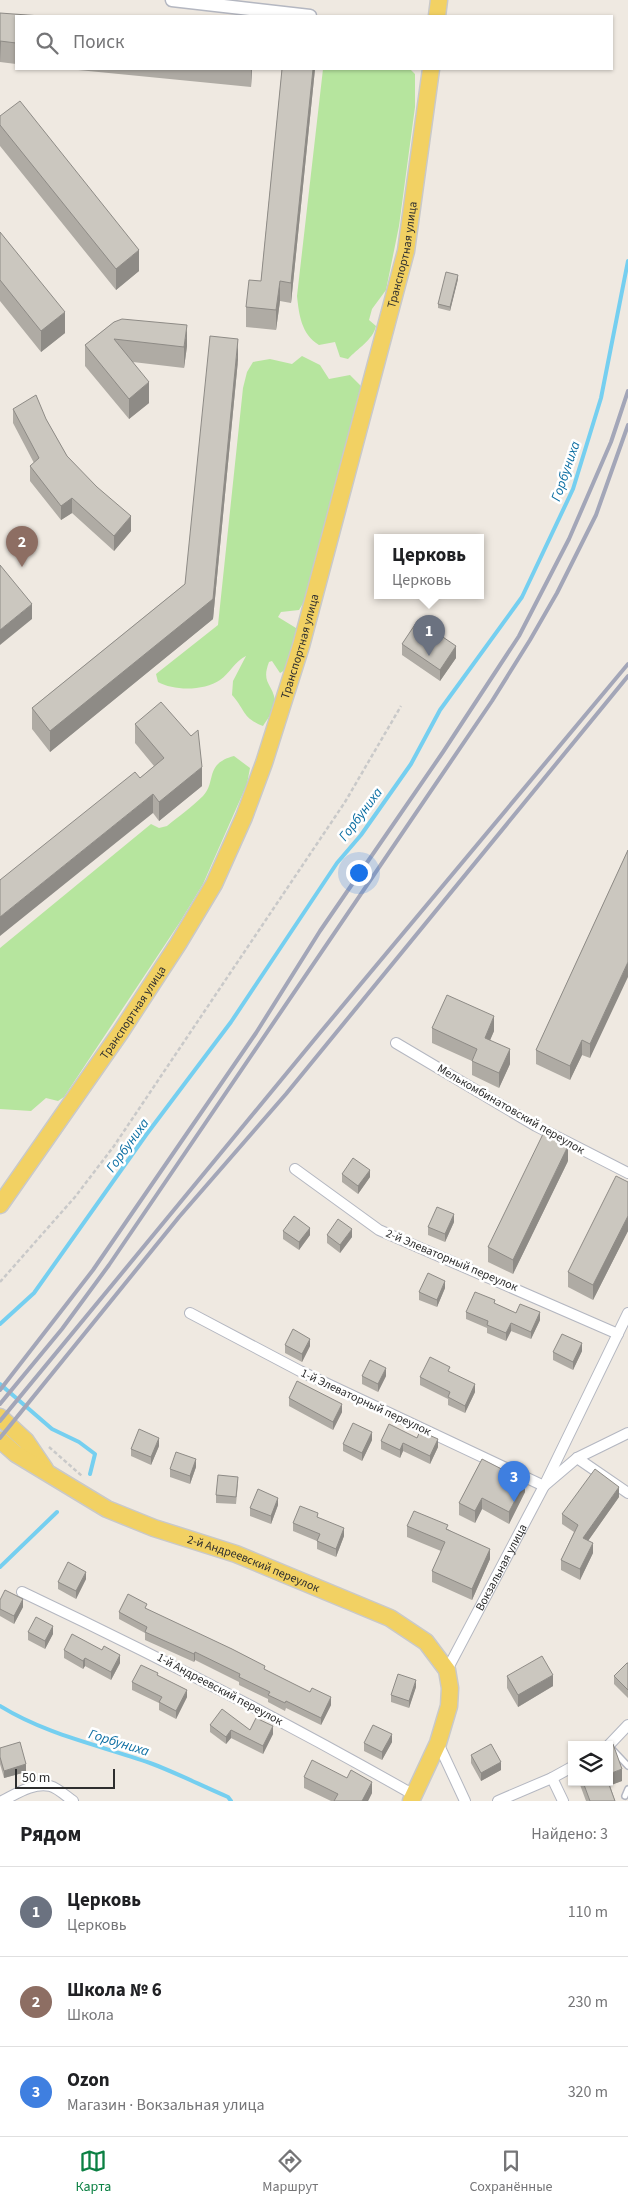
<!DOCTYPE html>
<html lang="ru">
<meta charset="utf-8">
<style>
:root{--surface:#fff;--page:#f6f6f6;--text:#202124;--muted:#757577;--line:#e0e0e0;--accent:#0b8043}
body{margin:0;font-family:"Source Sans 3",sans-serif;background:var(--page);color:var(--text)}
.controls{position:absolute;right:15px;bottom:15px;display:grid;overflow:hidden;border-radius:0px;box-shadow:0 1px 4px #0004}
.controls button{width:45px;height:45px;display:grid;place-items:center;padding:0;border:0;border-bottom:1px solid var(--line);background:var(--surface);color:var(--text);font:25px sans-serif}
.scale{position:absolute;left:15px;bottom:12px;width:100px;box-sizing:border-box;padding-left:5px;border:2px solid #2e2e2e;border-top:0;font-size:14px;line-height:18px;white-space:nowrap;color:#2e2e2e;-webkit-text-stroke:4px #fff;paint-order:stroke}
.you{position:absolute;left:358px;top:872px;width:18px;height:18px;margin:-12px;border:4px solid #fff;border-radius:50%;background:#1a73e8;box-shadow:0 0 0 8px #1a73e833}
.badge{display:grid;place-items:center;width:32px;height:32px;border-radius:50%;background:var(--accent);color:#fff;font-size:16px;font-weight:700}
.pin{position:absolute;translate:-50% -41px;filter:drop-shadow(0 1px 2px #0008)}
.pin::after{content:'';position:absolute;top:26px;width:18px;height:15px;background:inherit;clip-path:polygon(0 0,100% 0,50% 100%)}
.popup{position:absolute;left:374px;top:534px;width:110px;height:65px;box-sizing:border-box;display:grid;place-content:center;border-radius:0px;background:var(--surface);filter:drop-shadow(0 1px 4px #0005);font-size:16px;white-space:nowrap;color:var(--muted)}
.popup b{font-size:19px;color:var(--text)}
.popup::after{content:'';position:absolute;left:50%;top:100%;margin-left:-10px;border:10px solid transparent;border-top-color:var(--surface)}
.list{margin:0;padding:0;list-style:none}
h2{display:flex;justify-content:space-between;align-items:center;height:65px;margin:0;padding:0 20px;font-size:21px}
h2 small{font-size:16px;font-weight:400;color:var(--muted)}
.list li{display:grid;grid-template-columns:32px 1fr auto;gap:15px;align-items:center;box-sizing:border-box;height:90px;padding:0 20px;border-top:1px solid var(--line)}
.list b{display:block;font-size:19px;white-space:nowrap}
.list p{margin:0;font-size:16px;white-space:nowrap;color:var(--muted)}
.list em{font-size:16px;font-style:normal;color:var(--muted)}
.icon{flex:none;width:28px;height:28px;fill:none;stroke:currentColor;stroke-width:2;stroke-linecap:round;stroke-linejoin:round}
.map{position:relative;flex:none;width:628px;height:1801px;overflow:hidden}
.search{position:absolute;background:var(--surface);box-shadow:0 1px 4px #0004;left:15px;right:15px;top:15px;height:55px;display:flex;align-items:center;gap:12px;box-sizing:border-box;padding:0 18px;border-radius:0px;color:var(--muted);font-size:19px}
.sheet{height:335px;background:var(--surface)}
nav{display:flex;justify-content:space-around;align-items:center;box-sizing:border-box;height:70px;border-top:1px solid var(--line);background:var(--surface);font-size:14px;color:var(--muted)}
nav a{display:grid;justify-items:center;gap:2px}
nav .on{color:var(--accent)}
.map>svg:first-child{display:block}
</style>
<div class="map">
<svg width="628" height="1801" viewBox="0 0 628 1801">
<rect width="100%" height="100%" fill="#efe9e1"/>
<path fill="#b6e59e" d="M323,69h87l5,5v33l-16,119 -13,64 -14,19 -3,11 7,6c-3,14 -19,23 -28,33l-8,-2 -5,-15 -16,3c-18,-11 -20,-31 -22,-49z
M302,356l18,9 9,14 21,-4 11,11 2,9 -58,205 -6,10 -18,2 -3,5 18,11 3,4c-4,13 -6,35 -19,41l-8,-12 -3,1c-8,21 3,21 6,38 1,9 -8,19 -12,26 -21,-8 -18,-17 -31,-31l1,-14 13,-25c-11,5 -16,17 -26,24 -16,11 -46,11 -62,2l-2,-8 62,-49 25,-237 4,-16 6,-10 17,-3 22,5z
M234,756l16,12 -3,16 -44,100 -23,38 -116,175 -6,4 -12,-3 -15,13 -31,-2v-161l151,-124 8,4 8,-2c11,-9 25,-19 36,-30 14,-15 1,-32 31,-40z"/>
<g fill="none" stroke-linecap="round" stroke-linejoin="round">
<path stroke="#75cff0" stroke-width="4" d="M0,1324l34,-31 112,-158 85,-113 106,-159 24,-28 50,-71 29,-54 82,-113 51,-108 28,-91 27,-137
M0,1384l52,45 27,13 16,12 -5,20
M0,1567l57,-55
M0,1706c47,29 99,39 150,57 27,10 52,23 78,34l3,4"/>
<defs>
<path id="service" d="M611,1748l17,18
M625,1796l3,-7"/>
<g id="minor">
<path d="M396,1043l140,83 92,47"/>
<path d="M295,1169l84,61 239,104"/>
<path d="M190,1313l110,58 244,115 33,-28 51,-25"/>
<path d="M577,1458l51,35"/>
<path d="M22,1592c133,63 264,130 392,203"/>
<path id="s1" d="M447,1670l97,-184 84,-173"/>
<path d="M438,1743l27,58"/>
<path d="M609,1745l19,-20"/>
<path d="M552,1778l11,23"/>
<path d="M2,1801c14,-7 32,-19 48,-15 8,2 17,11 23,15"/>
<path d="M498,1801l54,-23 20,-11"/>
</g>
<path id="tertiary" d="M172,0l138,16"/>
<g id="primary">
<path d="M437,16l2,-16"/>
<path id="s2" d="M0,1205l120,-172 58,-89 36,-60 30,-67 20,-54 37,-117 105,-395 25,-182"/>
<path d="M0,1417l26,24 19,28"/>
<path id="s3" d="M0,1440l16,14 91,55 47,19 82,26 154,64 36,24 21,28 3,18 -1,18 -11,37 -27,58"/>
</g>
</defs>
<use href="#service" stroke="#b4b7c1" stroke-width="8"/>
<use href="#minor" stroke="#b4b7c1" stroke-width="12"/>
<use href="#tertiary" stroke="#b4b7c1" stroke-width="15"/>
<use href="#primary" stroke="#c9c9c9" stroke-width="19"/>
<path stroke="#c9c9c9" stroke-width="2.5" stroke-dasharray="4 2.5" stroke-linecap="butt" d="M0,1282l75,-85 39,-51 231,-344 56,-96
M49,1447l33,29"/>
<use href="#service" stroke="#fff" stroke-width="5"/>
<use href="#minor" stroke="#fff" stroke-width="10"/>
<use href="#tertiary" stroke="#fff" stroke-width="12"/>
<use href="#primary" stroke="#f2d163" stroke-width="16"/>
<path stroke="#a3a6b8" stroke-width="4" d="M0,1390l93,-120 163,-237 64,-102 123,-179 76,-116 50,-97 42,-97 17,-51
M0,1404l62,-75 47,-64 383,-564 38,-61 27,-47 39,-78 32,-90
M0,1421l319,-387 309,-370
M0,1438l179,-221 107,-123 342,-418"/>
</g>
<path fill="#afaba4" d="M0,13l16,3v48l-16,-2z
M68,69h184l-1,18z
M282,69h33l-24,234 -11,-2 -4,29 -30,-3v-20l15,-26z
M0,116l139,155 -23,19 -116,-144z
M0,232l65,101 -24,19 -41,-51z
M458,279l-8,32 -12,-3v-4z
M114,322l73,24 -3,22 -51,-6 16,41 -20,16 -44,-53v-21z
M238,360l-25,259 -163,133 -18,-23v-21l153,-124z
M13,409l33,10 21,37 64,75 -17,20 -42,-38 -11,7 -31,-39v-15l4,-3 -21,-40z
M402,644l54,14 -16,23 -38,-26z
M135,724l67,62 -43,35 -6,-8 -13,-35 14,-12 -19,-23z
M628,850l-38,208 -8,-3 -12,25 -34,-16v-14z
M432,1028l62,3 -4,9 20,24 -11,24 -27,-13v-14l-40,-18z
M568,1161l-55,113 -25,-12v-15z
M342,1174l28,3 -12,17 -16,-12z
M628,1182v49l-35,69 -25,-13v-15z
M454,1222l-9,20 -17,-7v-8z
M283,1231l27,4 -11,15 -16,-11z
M327,1235l25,2 -12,16 -13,-10z
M445,1288l-8,19 -18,-7v-8z
M495,1304l21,9 24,7 -9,19 -20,-8 -5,10 -19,-8v-5l-21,-9v-7z
M285,1345l25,1 -8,16 -17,-9z
M582,1351l-9,19 -20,-10v-8z
M450,1372l25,20 -10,21 -17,-8v-6l-28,-14v-8z
M362,1376h24l-8,16 -16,-8z
M289,1398l53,14 -9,18 -44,-24z
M417,1438l21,9 -8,17 -27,-13 -3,7 -19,-9v-8z
M372,1440l-10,21 -19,-10v-7z
M159,1446l-8,19 -20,-9v-7z
M482,1459l43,33 -16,32 -27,-15 -7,14 -16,-8v-12z
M196,1467l-6,17 -20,-7v-8z
M238,1484l-2,20 -20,-1v-8z
M619,1497l-31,44 5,12 -13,27 -19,-10v-10l13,-28 -12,-8v-10z
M278,1505l-7,19 -21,-8v-8z
M318,1518l26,18 -8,21 -19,-8v-8l-24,-10v-8z
M407,1526l41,3 42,30 -18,41 -40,-18v-11l9,-20 -34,-14z
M86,1579l-10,20 -18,-10v-7z
M0,1600l23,7 -9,17 -14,-8z
M147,1609l184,96 -10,20 -35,-17 -1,3 -17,-9v-3l-29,-14v-3l-44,-22 -1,2 -49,-22v-7l-26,-14v-7z
M28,1632l25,2 -8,15 -17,-9z
M64,1650l56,13 -9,17 -26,-14 -2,3 -19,-11z
M628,1663v35l-14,-14v-8z
M158,1676l29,21 -11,22 -17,-9v-7l-27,-13v-8z
M507,1676l46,10 -35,21 -11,-19z
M416,1687l-7,21 -18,-6v-7z
M210,1725l40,5 23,4 -10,20 -32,-16 -5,6 -16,-12z
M392,1742l-10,18 -18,-9v-8z
M0,1748l26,24 -22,6 -4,-14z
M471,1755l30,15 -20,11 -10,-18z
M304,1777l43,1 25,15 -4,8h-37l-27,-13z
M622,1781l-12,4 5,16h-29l-7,-19h30z"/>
<path fill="#8e8b86" d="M0,41h1l-1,21z
M251,69h1l-1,18z
M313,69h2l-24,234v-20z
M139,250v21l-23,19v-21z
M458,275v4l-8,32v-4z
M280,281v20l-4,29v-20z
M65,312v21l-24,19v-21z
M187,325v21l-3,22v-21z
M238,339v21l-25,259 -163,133v-21l163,-132z
M149,382v21l-20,16v-20z
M72,498v15l-11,7v-14z
M131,516v15l-17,20v-15z
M32,604v15l-32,26v-15z
M456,646v12l-16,23v-11z
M202,767v19l-43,35v-19z
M153,794v19l-153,123v-19z
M628,962v15l-38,81v-14z
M494,1016v15l-9,21v-14z
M582,1040v15l-12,25v-14z
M510,1049v15l-11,24v-15z
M568,1146v15l-55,113v-14z
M370,1170v7l-12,17v-8z
M454,1214v8l-9,20v-8z
M628,1216v15l-35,69v-15z
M310,1228v7l-11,15v-8z
M352,1229v8l-12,16v-8z
M445,1281v7l-8,19v-7z
M540,1312v8l-9,19v-7z
M511,1323v8l-5,10v-8z
M310,1339v7l-8,16v-8z
M582,1343v8l-9,19v-8z
M386,1368v8l-8,16v-8z
M475,1384v8l-10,21v-7z
M342,1404v8l-9,18v-8z
M372,1432v8l-10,21v-8z
M159,1438v8l-8,19v-8z
M438,1439v8l-8,17v-8z
M403,1443v8l-3,7v-8z
M196,1459v8l-6,17v-8z
M525,1481v11l-16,32v-12z
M619,1487v10l-36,51v-10z
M278,1498v7l-7,19v-8z
M482,1498v11l-7,14v-12z
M344,1528v8l-8,21v-8z
M593,1543v10l-13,27v-11z
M490,1549v10l-18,41v-11z
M86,1572v7l-10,20v-8z
M23,1599v8l-9,17v-8z
M53,1626v8l-8,15v-8z
M195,1652v8l-1,2v-8z
M120,1655v8l-9,17v-8z
M85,1658v8l-2,3v-8z
M553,1675v11l-35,21v-12z
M416,1680v7l-7,21v-7z
M187,1690v7l-11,22v-8z
M331,1697v8l-10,20v-7z
M273,1726v8l-10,20v-8z
M231,1730v8l-5,6v-7z
M392,1734v8l-10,18v-8z
M501,1762v8l-20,11v-8z
M26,1764v8l-22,6v-7z
M622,1769v12l-16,6v-5h3v-8z
M372,1782v11l-4,8h-6z"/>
<path fill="#cbc7bf" stroke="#8e8b86" d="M0,13l41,3h-25v27l-16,-2z
M282,69h31l-22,214 -11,-2 -4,29 -30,-3 3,-27 12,1z
M20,101l119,149 -23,19 -116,-144v-9z
M0,232l65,80 -24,19 -41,-51z
M446,272l12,3 -8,32 -12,-3z
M122,319l65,6 -3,22 -70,-8 35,43 -20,17 -44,-54 29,-23z
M210,336l28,3 -25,260 -163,132 -18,-23 153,-124z
M36,395l10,24 21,37 30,31 34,29 -17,20 -42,-38 -11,8 -31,-40 9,-8 -26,-49z
M0,565l32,39 -32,26z
M418,620l38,26 -16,24 -38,-26z
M161,702l30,34 7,-6 4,37 -43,35 -6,-8 -153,123v-37l135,-108 5,6 24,-20 -29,-34z
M628,850v112l-38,82 -8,-4 -12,26 -34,-16z
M447,995l47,21 -9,22 25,11 -11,24 -27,-12 5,-12 -45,-21z
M543,1134l25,12 -55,114 -25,-13z
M353,1158l17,12 -12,16 -16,-12z
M616,1176l12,6v34l-35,69 -25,-13z
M437,1207l17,7 -9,20 -17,-7z
M294,1216l16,12 -11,14 -16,-11z
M338,1219l14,10 -12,16 -13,-10z
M428,1273l17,8 -8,19 -18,-8z
M475,1292l20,8 -1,3 22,10 4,-9 20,8 -9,20 -20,-9 -5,10 -19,-8 1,-4 -22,-9z
M293,1329l17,10 -8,15 -17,-9z
M562,1334l20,9 -9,19 -20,-10z
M430,1357l20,10 -2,4 27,13 -10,22 -17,-9 2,-5 -30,-15z
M370,1360l16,8 -8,16 -16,-8z
M297,1381l45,23 -9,18 -44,-24z
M353,1423l19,9 -10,21 -19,-9z
M389,1424l28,14 3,-7 18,8 -8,17 -27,-13 -3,7 -19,-9z
M139,1429l20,9 -8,19 -20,-8z
M176,1452l20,7 -6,17 -20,-7z
M482,1459l43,22 -16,31 -27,-14 -7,13 -16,-8z
M595,1469l24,18 -36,51 10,5 -13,26 -19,-9 17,-35 -16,-11z
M218,1475l20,2 -2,20 -20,-2z
M258,1489l20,9 -7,18 -21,-8z
M300,1506l18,7 -1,4 27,11 -8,21 -19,-8 3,-7 -27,-11z
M414,1511l34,14 -2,4 44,20 -18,40 -40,-18 13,-29 -38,-16z
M68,1562l18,10 -10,19 -18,-9z
M5,1590l18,9 -9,17 -14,-7v-9z
M128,1594l19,10 -2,4 87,41 33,17 -1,3 46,23 2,-4 19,9 -10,21 -35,-17 -1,2 -17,-8 2,-3 -31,-15 1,-3 -45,-22 -1,2 -49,-22 2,-5 -28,-15z
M36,1617l17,9 -8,15 -17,-9z
M72,1634l30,16 2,-4 16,9 -9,17 -26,-14 -2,3 -19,-11z
M542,1656l11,19 -35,20 -11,-19z
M627,1663h1v27l-14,-14z
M141,1665l17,8 -1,2 30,15 -11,21 -17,-9 3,-5 -30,-15z
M398,1674l18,6 -7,21 -18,-6z
M222,1709l28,21 6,-12 17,8 -10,20 -32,-16 -5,7 -16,-12z
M373,1725l19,9 -10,18 -18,-9z
M20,1742l6,22 -22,7 -4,-14v-9z
M491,1744l10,18 -20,11 -10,-18z
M613,1744l9,25 -13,5v-29z
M312,1760l35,18 4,-8 21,12 -10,19h-28l4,-7 -34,-17z
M583,1782h25l7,19h-25z"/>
<g text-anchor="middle" stroke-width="5" stroke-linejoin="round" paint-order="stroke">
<g font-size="12" fill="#2e2e2e" stroke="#fff">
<text dy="4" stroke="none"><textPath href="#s2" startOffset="1044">Транспортная улица</textPath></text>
<text dy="4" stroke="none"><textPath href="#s2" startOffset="639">Транспортная улица</textPath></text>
<text dy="4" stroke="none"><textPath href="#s2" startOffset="234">Транспортная улица</textPath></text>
<text transform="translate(511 1109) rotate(30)" y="4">Мелькомбинатовский переулок</text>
<text transform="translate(452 1260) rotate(23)" y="4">2-й Элеваторный переулок</text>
<text transform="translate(366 1402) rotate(25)" y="4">1-й Элеваторный переулок</text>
<text dy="4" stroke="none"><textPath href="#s3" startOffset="284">2-й Андреевский переулок</textPath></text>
<text dy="4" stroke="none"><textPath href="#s1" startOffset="116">Вокзальная улица</textPath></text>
<text transform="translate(220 1689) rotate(28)" y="4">1-й Андреевский переулок</text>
</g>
<g font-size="14" font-style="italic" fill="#0d6fa3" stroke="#fff">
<text transform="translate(565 471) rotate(-71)" y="5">Горбуниха</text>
<text transform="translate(360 814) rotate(-53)" y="5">Горбуниха</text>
<text transform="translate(127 1145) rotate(-54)" y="5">Горбуниха</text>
<text transform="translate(119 1742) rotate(17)" y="5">Горбуниха</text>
</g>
</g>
</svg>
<div class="controls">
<button><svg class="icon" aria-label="layers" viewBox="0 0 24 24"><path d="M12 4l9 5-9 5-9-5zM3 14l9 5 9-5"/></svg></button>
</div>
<div class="scale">50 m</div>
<div class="you"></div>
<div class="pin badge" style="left:429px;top:656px;background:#6b7280">1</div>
<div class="popup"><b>Церковь</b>Церковь</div>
<div class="pin badge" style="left:22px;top:567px;background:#8d6e63">2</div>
<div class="pin badge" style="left:514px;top:1502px;background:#3f7fe0">3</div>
<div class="search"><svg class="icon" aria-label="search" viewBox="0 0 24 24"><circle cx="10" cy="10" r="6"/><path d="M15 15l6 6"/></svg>Поиск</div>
</div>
<section class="sheet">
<h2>Рядом<small>Найдено: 3</small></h2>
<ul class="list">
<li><span class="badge" style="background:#6b7280">1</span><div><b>Церковь</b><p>Церковь</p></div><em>110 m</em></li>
<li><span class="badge" style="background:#8d6e63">2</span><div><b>Школа № 6</b><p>Школа</p></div><em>230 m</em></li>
<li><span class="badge" style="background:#3f7fe0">3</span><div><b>Ozon</b><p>Магазин · Вокзальная улица</p></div><em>320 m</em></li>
</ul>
</section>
<nav>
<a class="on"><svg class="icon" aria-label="map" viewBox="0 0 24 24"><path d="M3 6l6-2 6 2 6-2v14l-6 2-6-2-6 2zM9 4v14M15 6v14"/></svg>Карта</a>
<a><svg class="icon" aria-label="directions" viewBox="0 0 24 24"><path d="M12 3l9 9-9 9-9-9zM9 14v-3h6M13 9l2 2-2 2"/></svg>Маршрут</a>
<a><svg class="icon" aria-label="saved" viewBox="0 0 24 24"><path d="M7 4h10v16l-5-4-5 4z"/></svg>Сохранённые</a>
</nav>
